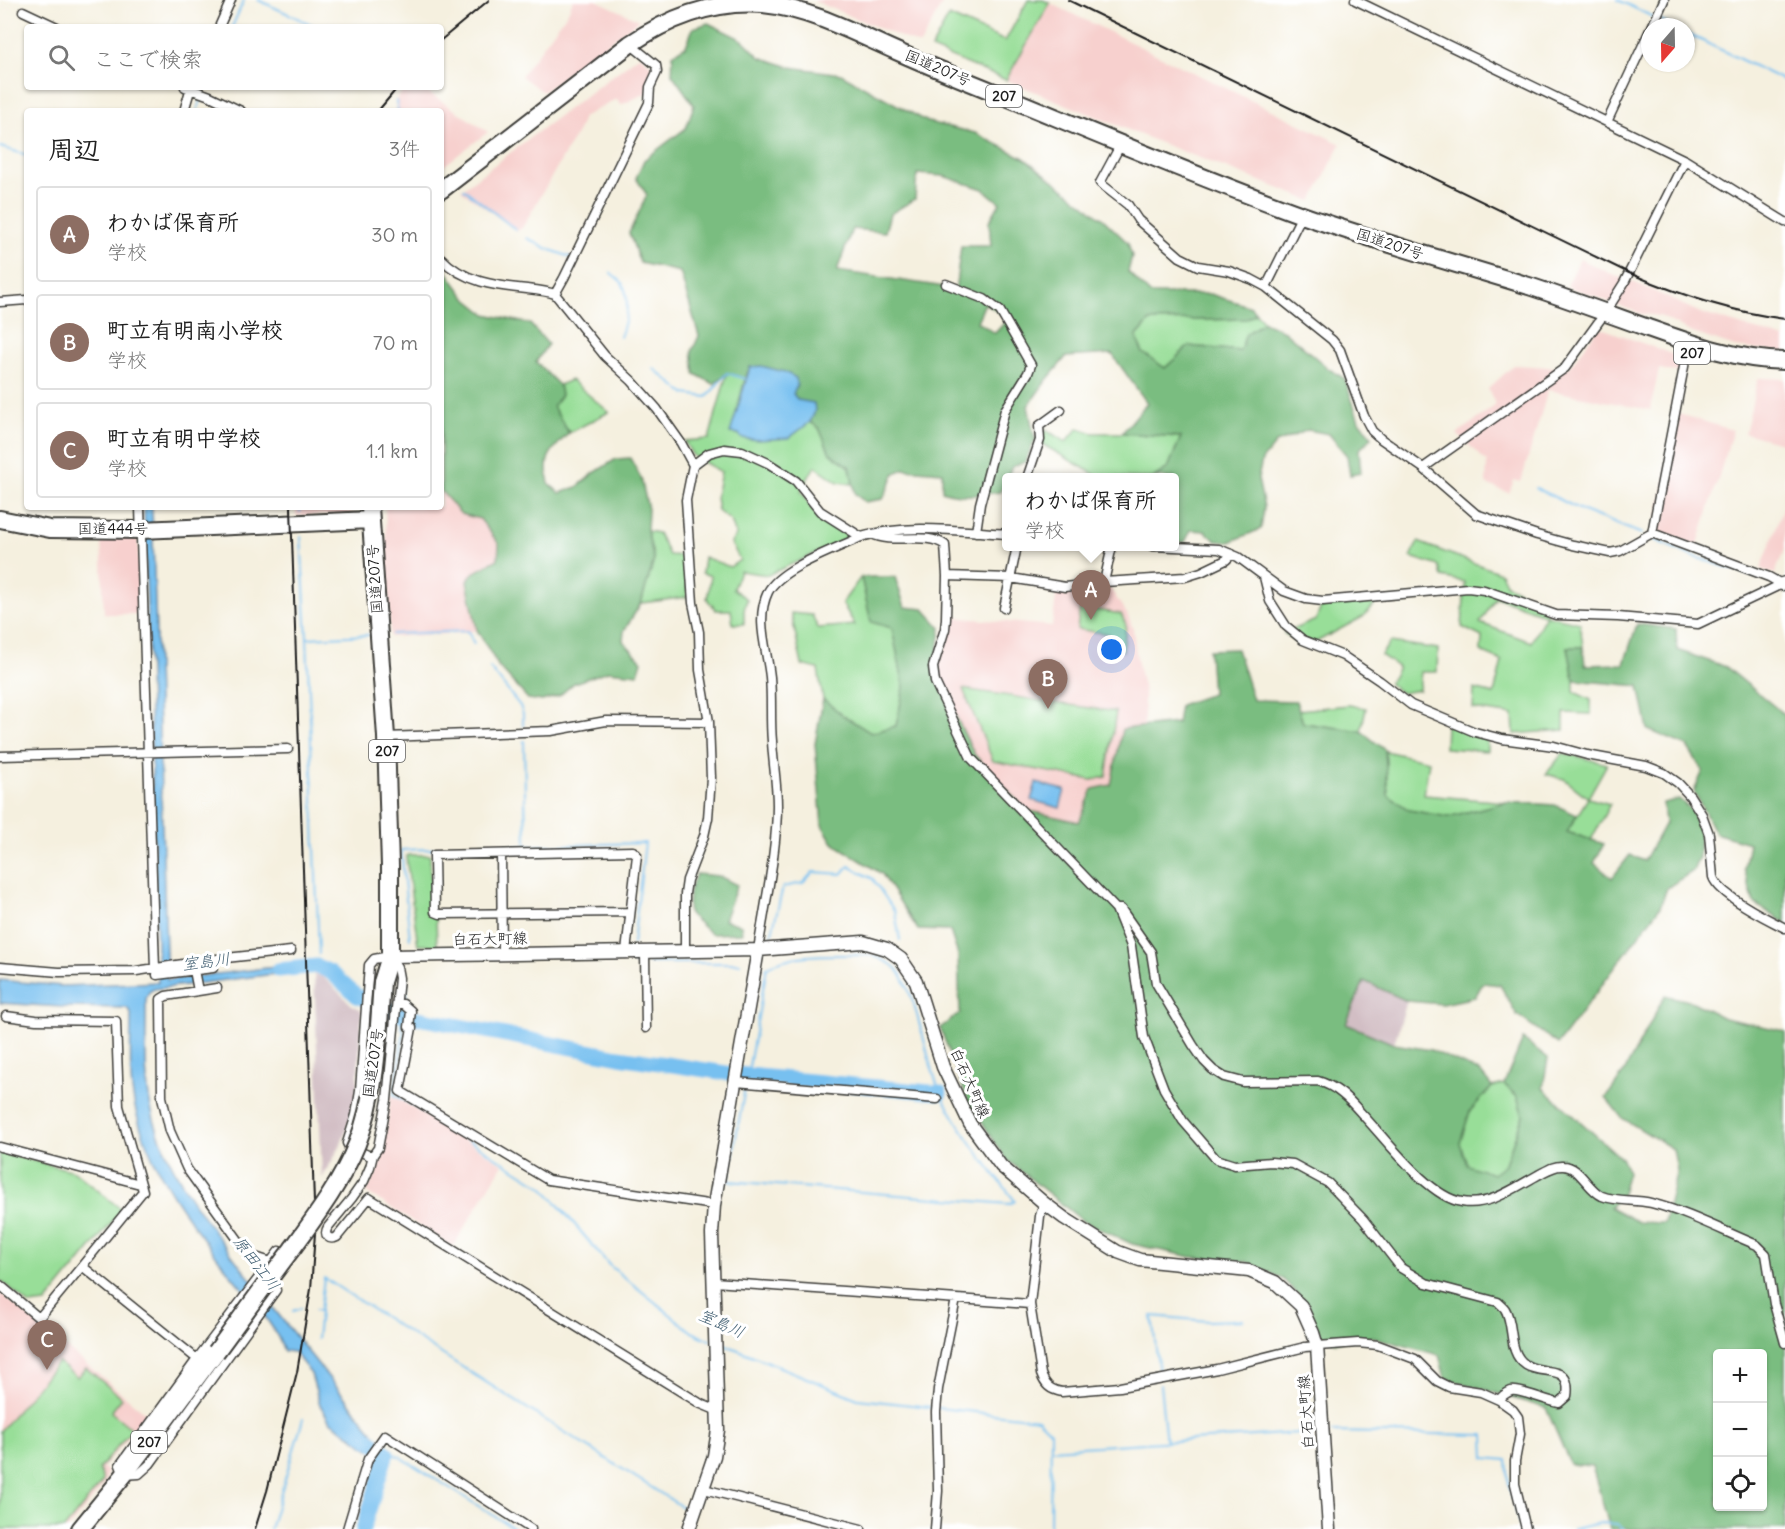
<!DOCTYPE html>
<html lang="ja">
<meta charset="utf-8">
<style>
:root{--surface:#fff;--page:#f6f6f6;--text:#222;--muted:#767676;--line:#e0e0e0;--accent:#0b8043}
body{margin:0;font-family:Delius,"Klee One",sans-serif;background:var(--page);color:var(--text)}
.controls{position:absolute;right:18px;bottom:18px;display:grid;overflow:hidden;border-radius:6px;box-shadow:0 2px 4px #0004}
.controls button{width:54px;height:54px;display:grid;place-items:center;padding:0;border:0;border-bottom:2px solid var(--line);background:var(--surface);color:var(--text);font:30px sans-serif}
.compass{position:absolute;left:1641px;top:18px;width:54px;height:54px;border-radius:50%;background:var(--surface);box-shadow:0 2px 4px #0004;rotate:200deg}
.you{position:absolute;left:1112px;top:650px;width:21px;height:21px;margin:-15px;border:4px solid #fff;border-radius:50%;background:#1a73e8;box-shadow:0 0 0 9px #1a73e833}
.badge{display:grid;place-items:center;width:39px;height:39px;border-radius:50%;background:var(--accent);color:#fff;font-size:20px;font-weight:700}
.pin{position:absolute;translate:-50% -50px;filter:drop-shadow(0 2px 3px #0008)}
.pin::after{content:'';position:absolute;top:32px;width:21px;height:18px;background:inherit;clip-path:polygon(0 0,100% 0,50% 100%)}
.popup{position:absolute;left:1002px;top:473px;width:177px;height:78px;box-sizing:border-box;display:grid;place-content:center;border-radius:6px;background:var(--surface);filter:drop-shadow(0 2px 4px #0005);font-size:20px;white-space:nowrap;color:var(--muted)}
.popup b{font-size:22px;color:var(--text)}
.popup::after{content:'';position:absolute;left:50%;top:100%;margin-left:-12px;border:12px solid transparent;border-top-color:var(--surface)}
.list{margin:0;padding:0;list-style:none}
h2{display:flex;justify-content:space-between;align-items:center;height:78px;margin:0;padding:0 24px;font-size:26px}
h2 small{font-size:20px;font-weight:400;color:var(--muted)}
.list li{display:grid;grid-template-columns:39px 1fr auto;gap:18px;align-items:center;box-sizing:border-box;height:96px;margin:0 12px 12px;padding:0 12px;border:2px solid var(--line);border-radius:6px}
.list b{display:block;font-size:22px;white-space:nowrap}
.list p{margin:0;font-size:20px;white-space:nowrap;color:var(--muted)}
.list em{font-size:20px;font-style:normal;color:var(--muted)}
.icon{flex:none;width:33px;height:33px;fill:none;stroke:currentColor;stroke-width:2;stroke-linecap:round;stroke-linejoin:round}
.map{position:relative;flex:none;width:1785px;height:1529px;overflow:hidden}
.search{position:absolute;background:var(--surface);box-shadow:0 2px 4px #0004;left:24px;top:24px;width:420px;height:66px;display:flex;align-items:center;gap:15px;box-sizing:border-box;padding:0 21px;border-radius:6px;color:var(--muted);font-size:22px}
.panel{position:absolute;background:var(--surface);box-shadow:0 2px 4px #0004;left:24px;top:108px;width:420px;height:402px;border-radius:6px}
.map>svg:first-child{display:block}
</style>
<div class="map">
<svg width="1785" height="1529" viewBox="0 0 1785 1529">
<rect width="100%" height="100%" fill="#fff"/>
<filter id="ink" filterUnits="userSpaceOnUse"><feTurbulence type="fractalNoise" baseFrequency=".0167" numOctaves="2"/><feDisplacementMap in="SourceGraphic" scale="12" xChannelSelector="R" yChannelSelector="G"/><feConvolveMatrix kernelMatrix="1 2 1 2 8 2 1 2 1" color-interpolation-filters="sRGB"/></filter>
<filter id="wash" filterUnits="userSpaceOnUse"><feTurbulence type="fractalNoise" baseFrequency=".008" numOctaves="4" result="noise"/><feDisplacementMap in="SourceGraphic" scale="24" xChannelSelector="R" yChannelSelector="G"/><feGaussianBlur stdDeviation="1.35" result="paint"/><feColorMatrix in="noise" values="0 0 0 0 0 0 0 0 0 0 0 0 0 0 0 0 0 1.4 0 .05"/><feComposite in="paint" operator="in"/></filter>
<g filter="url(#wash)">
<rect width="100%" height="100%" fill="#f5f0df"/>
<path fill="#f7d0ce" d="M573,0h23l43,20 -96,72 -22,-16 47,-64z
M812,0h132l-24,45z
M1050,3l291,141 -29,57 -154,-59 -152,-62z
M640,55l15,14 -9,24 -25,12 -5,-6 -33,18 -5,14 -56,97 -5,3 -56,-41z
M406,87h14l68,45 -47,36v-57h-45l-1,-10z
M1580,259l38,18 15,5 68,31 84,26v14l-50,-6 -45,-15 -30,-16 -18,-2 -75,-28z
M1599,327l83,31 -4,14 -19,-3 -9,41 -102,-20 -27,92 -7,-2 -5,13 -23,-9 1,-22 -30,-28 39,-29 -8,-16 26,-24 55,3z
M1758,378l27,1v65l-40,-11z
M1678,414l55,16 -36,117 -42,-17z
M441,491l20,23 19,5 19,25 -1,15 -25,14 -6,8 10,49 -13,3 -74,4 -5,-130h56z
M1785,504v44l-10,26 -14,-5z
M296,507h61l-7,7 -54,2z
M101,536h37l3,78h-37z
M1107,584l20,30 6,15 4,30 7,32v36l-22,2 -11,56 -18,4 -14,33 -53,-12 -51,-55 -36,-73 -3,-14 13,-37 2,-14 101,9 5,-35z
M391,1096l11,5 101,63 -50,83 -87,-55 11,-19 6,-19z
M0,1293l148,122 -45,52 4,4 -1,11 -38,47h-68z"/>
<path fill="#d2bec4" d="M314,974l8,2 30,29 10,5 -5,77 -5,27 -12,33 -18,31z
M1364,981l43,20 -13,43 -48,-19z"/>
<path fill="#98de98" stroke="#5a7d5a" stroke-width="1.5" fill-rule="evenodd" d="M1028,0h15l7,3 -44,77 -75,-31 18,-33 56,25z
M1256,313l8,9 -18,12 -6,17 -51,-5 -24,22 -22,-15 -7,-16 14,-16 96,-2z
M727,373l18,6 -14,54 58,5 21,-16 9,6 11,25 20,14 3,17 -15,-2 -23,-16 -14,25 14,22 37,24 -84,38 -28,-4 -7,18 14,10 -3,11v14h-11l-2,-14h-15l-9,-11 4,-23 -9,-3 2,-16 26,10 10,-7 -9,-17 5,-8 -5,-14 -13,-10 -2,-14 5,-25 -28,-16 -9,-15 25,-2z
M571,380l38,32 -40,21 -16,-26 8,-12 -2,-10z
M1078,428l15,5h29l59,4 -13,31 -14,10 -55,-1 -64,-37 11,-10 20,12z
M647,531l11,2 11,22 18,1v41l-46,6 13,-43z
M1418,542l83,31 6,12 39,20v10l34,8 3,24h-15l6,33v12l17,8v14l-27,-1v17l-50,4 -1,-19 -40,-6 1,-20 20,5 8,-33 -21,-9 1,-15 -20,-10 3,-45 -23,-5 -3,-11 -28,-9zM1496,597l50,18 -15,27 -51,-19z
M861,577l10,45 21,6 12,59 -8,39 -26,7 -26,-17 -21,-17 -5,-30 -16,-4 -11,-52 21,2 6,13 37,-3 -13,-22z
M1379,600l-16,17 -58,31 -21,-15 32,-13 5,-13z
M1080,607l41,7 5,11 -3,26 -15,-2 1,-15 -32,-5z
M1390,642l48,7 -1,23h-16l-2,18 -17,3 -13,-9 9,-17 -17,-12z
M963,689l153,23 -10,65 -15,3 -98,-19z
M1349,705l17,3 -5,23 -58,-8 -4,-13z
M1446,724l41,15v12l-42,-3z
M1385,751l44,10 -5,34 82,7 -58,15 -39,-7 -21,-15z
M1563,753l44,11 -19,34 22,6 -19,36 -24,-8 21,-34 -24,-19 -18,-5z
M408,855h22l2,62h4l1,29 -19,-1 -12,-88z
M1504,1084l13,13 6,18 -19,51 -11,9 -27,-10 -6,-22 10,-32 22,-24z
M0,1152l74,19 48,39 -76,93 -16,2 -30,-25z
M58,1362l19,15 9,-9 36,30 -11,14 21,17 -33,40 4,12 -39,48h-64v-98z"/>
<path fill="#7abd80" stroke="#4b6c4e" stroke-width="1.5" fill-rule="evenodd" d="M708,23l35,17 17,17 30,10 51,7 87,48 47,11 49,25 79,61 25,24 4,13 -4,16 22,22h60l41,13 5,6 -10,6 -96,2 -14,16 7,16 22,15 24,-22 51,5 6,-17 18,-12 20,9 45,38 16,10 14,42 13,16 -13,13 2,23 -11,2 -3,-19 -18,-22 -21,-4 -32,13 -14,17 -4,19 6,28 -3,22 -31,13 -14,-1 -11,-10 -14,-1 -6,12h-10v-64l-21,-1 14,-9 13,-31 -59,-4 25,-30 -35,-49 -46,3 -20,24 -18,25 7,34 -10,22 -13,5 -12,25c-19,3 -39,6 -58,-1v-19l-38,-3 -9,4 -12,26 -18,3 -10,-8 -5,-27 -20,-14 -11,-25 -9,-6 5,-11 -17,-11 -5,-6 4,-9 -47,-18 -5,12 -18,-6 -13,11 -19,-10 -3,-23 7,-15 -19,-64 -40,-9 -11,-30 18,-38 -11,-17 8,-18 42,-32 8,-23 -22,-31 1,-20 13,-8 7,-18zM917,174l26,2 40,13 17,14 -11,19 2,24h-30l-6,45 -10,-4 -108,-16 15,-42 33,3 5,-18 25,-15zM985,303l23,16 -13,14 -18,-11z
M441,264l25,34 20,16 44,10 18,20 -12,18 23,23 2,10 -8,12 16,26c-19,19 -26,23 -20,51l11,9 17,-6 17,-14 22,-14 14,-1 11,20 7,31 -1,22 7,29 -13,43 -17,28 -1,10 19,20 -4,13 -30,-3 -34,12 -15,13 -17,5 -14,-2 -29,-32 -22,-37 -10,-49 6,-8 25,-14 1,-15 -19,-25 -19,-5 -20,-23z
M861,577h34l10,30 19,2 17,19 -5,40 3,14 36,73 51,55 53,12 14,-33 18,-4 11,-56 55,-6 3,-18 32,-11 -3,-44 28,-1 16,51 43,1 7,22 58,8 24,19 3,45 21,15 39,7 58,-15 49,3 22,10 -10,17 37,12 -10,19 18,15 18,-23 14,6 21,-38 -2,-20 16,-4 13,12 8,23 -1,23 -6,14 -26,17 -7,19 -102,137 -41,-29 -17,-30 -17,-2 -8,14 -32,7 -36,-3 -43,-20 -18,43 48,20 37,6 49,22 12,15 -22,24 -10,32 7,22 26,9 11,-8 19,-50 -6,-19 -13,-13 19,-45 25,19 -5,30 79,71 6,13 -7,24 -11,11 28,15 26,1 13,-53 -4,-21 -51,-31 -16,-20 18,-26 41,-77 28,7 31,16 61,13v498h-175l-18,-63 -22,-2 -24,-56 -101,-30 -6,-23 -66,-18 -37,5 -15,-6 -15,-32 -23,-25 -36,-17 -56,-5 -59,-13 -49,-23 -77,-62 -38,-58 -28,-73 20,-15 -2,-58 -8,-24 -32,-1 -36,-56 -49,-31 -11,-18 -7,-81 8,-45 21,17 27,17 25,-7 8,-39 -12,-59 -21,-6zM1718,1354h44v152h-44z
M1637,624l39,5 1,21 49,17 59,48v208l-31,-20 -10,-34 5,-26 -34,-10 -21,-42 9,-20 -16,-25 -39,-16 -9,-44 -65,-6 -6,-33h15l2,18 39,-1z
M696,874l23,2 18,9 -13,35 17,5 1,8 -31,1 -23,-21 1,-21z"/>
<path fill="#77c0f0" stroke="#4a6e86" stroke-width="1.5" d="M761,366l24,6 11,6 1,7 -4,9 5,6 16,3 1,8 -5,11 -21,16 -31,2 -17,-2 -2,-4 -9,-1 20,-66z
M144,507h8l15,473 132,-16v7l-145,18 -5,3 -3,7c1,35 -3,78 6,113 17,67 62,120 104,174 39,50 79,99 119,149l-6,14 -40,-29 -9,-15 -9,-31 -17,-22 -10,-1c-12,-33 -40,-58 -60,-85 -41,-53 -83,-108 -92,-176 -3,-25 -1,-52 -1,-77l-4,-5 -66,-1 -61,-4v-23l62,6 96,-4z
M1036,783l29,7 -5,18 -29,-8z"/>
<g fill="none" stroke-linecap="round" stroke-linejoin="round">
<path stroke="#77c0f0" stroke-width="2" d="M258,0l59,27
M1618,0l35,17
M1660,20l14,7
M232,27l12,-27
M1785,29v22
M1686,33l99,48
M396,101l2,10
M197,111l5,-14
M0,147l27,8
M464,189l51,40
M527,238l21,11 22,8
M611,273c3,3 9,7 11,10 9,15 4,39 -2,54
M653,368l32,26 22,3 20,-24 18,6
M1536,488l47,23 59,23
M300,507v5
M301,536l6,102 62,-3
M1650,538l45,19 59,19
M392,634l76,-3 6,13
M307,638l12,316
M490,668l30,38 3,8v12
M524,741l2,105 119,-3 -12,101
M771,937l12,-50 20,-4 10,-11 29,2 7,-8 24,13 22,33 5,28
M410,939l-9,-89 125,-4
M871,955c7,3 15,6 21,10 24,16 34,101 50,131 20,38 47,71 73,105l-6,3 -281,-23 39,-214c26,-16 74,-11 104,-12z
M633,963h8
M647,963h93
M407,984l-1,14 5,8
M403,1015l-2,12 3,4 -10,64 9,4 140,88 66,78 83,67 18,8
M315,1310l5,1 4,-33 127,82 236,150 -6,19
M293,1311l8,-3
M317,1339l3,-27
M719,1342l139,57 180,20 13,13 -1,97
M1159,1373l-7,-57 56,5 35,-1
M1160,1385l6,57
M1331,1432l153,3 1,23 22,2 2,26 12,43
M1051,1449l264,-17
M387,1453l12,3 116,73
M270,1529l33,-110
M1574,1529l25,-6 18,1 6,5"/>
<path stroke="#77c0f0" stroke-width="15" d="M278,970l39,-4 13,6 27,24 46,19 216,42 107,16 214,20
M357,1430l30,23 -24,76"/>
</g>
</g>
<g filter="url(#ink)">
<g fill="none" stroke-linecap="round" stroke-linejoin="round">
<defs>
<path id="street" d="M1355,0l330,160 100,62
M23,11l34,16
M219,27l12,-27
M1652,27l12,-27
M185,87l25,9 31,15
M184,111l7,-24
M1607,122l43,-92
M1121,144l-21,39 28,22 10,15 42,37 18,9 31,5 22,8 15,8 66,53 8,10 24,66 8,15 9,8 42,29 53,46 61,21 36,10 37,8 10,-2 32,-18 35,-182
M441,258c22,24 55,28 86,31 9,1 19,2 28,5l50,62 27,25 25,28 24,34 12,22 -7,35 7,103 6,29 1,38 9,52 2,56 -3,40 -4,18 -17,44 -2,14v57
M946,284l38,15 16,12 31,54 -3,8 -23,37 -25,94 -4,28
M1266,287l36,-72
M555,294l9,-16 85,-175 1,-16 7,-15 -1,-7 -26,-21
M0,302l27,-2
M693,465l16,-12 15,-4 18,2 26,12 28,18 24,30 41,26
M1423,468l142,-100 40,-55 19,-30 61,-123
M1027,478l13,-38 -1,-14 22,-16
M140,507l15,462
M1652,533l117,44 16,9
M872,534c21,11 54,-3 73,11l2,31 -1,43 -1,10 -12,38 2,15 36,76 145,151 15,37 13,91 20,52 19,32 33,38 19,6 36,-3 22,2 35,19 35,36 38,49 25,15 72,19c2,2 5,4 7,7 10,16 2,44 21,56 18,11 46,-2 41,31l-8,7c-13,-2 -39,-14 -48,-12 -5,2 -9,5 -12,9
M1152,546l67,3 19,8 46,34 22,8 17,2 145,-13 16,2 72,25 62,2 80,7 84,-40
M947,576l64,2 54,9 39,-5 81,-5 16,-5 25,-12 6,-6
M1264,577l6,24 16,25 17,14 40,16 37,25 31,24 64,27 27,7 52,7 33,9 59,11 18,7 14,10 12,13 12,19 7,19 4,43c6,18 54,42 72,51
M1104,582l8,-36
M1004,608l13,-62
M386,737l165,-6 55,-10 103,1
M0,756l288,-7
M501,854l1,100
M1116,909h5l30,43 5,31 37,62 11,16 9,9 11,7 19,5 75,-1c18,5 31,18 43,32 24,25 67,84 101,89 27,5 54,-15 76,-27 8,-4 16,-10 25,-9 17,0 24,23 39,30 15,6 34,3 49,7 36,9 72,28 106,42l9,9 8,50 11,39
M758,950c7,-46 19,-99 19,-145 0,-21 -4,-43 -5,-64 -2,-21 0,-42 -2,-64 -3,-28 -15,-58 -2,-85 12,-24 68,-43 93,-55 47,-14 98,-6 146,-3
M626,952l11,-97 -4,-4 -199,4 1,57 5,2 190,-2
M645,952l1,76
M0,967l59,5 77,-1 81,-12 74,-8
M194,970l4,21
M157,975l56,-7
M217,988l-51,8 -5,3 1,98 8,34 17,38 62,86 22,7
M397,1004h6l8,7 -2,16 3,1 -12,63 148,89 166,25
M6,1016l30,4 80,1 3,85 24,85 -61,75 115,93 -77,106 4,10 15,-1 11,-10 126,-174
M736,1082l201,17
M0,1147l140,37
M373,1155h-5l-19,-8 -2,-4 9,-28 4,-24 9,-126 5,-6 16,-3 7,11 2,11 -12,122 -9,48 -5,7 -3,12 -6,14 -12,17 -24,29c-5,8 1,14 9,10l32,-39 332,206 17,7
M714,1282l316,22 11,70c4,11 9,16 21,18l58,-5 97,-18 88,-22 53,-4 20,2 37,14 22,22 12,6 32,5 18,8 14,10 5,7 2,17 -5,27v23l11,45
M0,1285l39,33 43,-52
M1030,1304l10,-88 4,-13
M197,1359l82,-108
M704,1489l157,40
M347,1529l21,-70 17,-24 146,94
M935,1529l3,-38 -2,-79 2,-23 18,-90"/>
<path id="secondary" d="M1782,584l3,-1
M390,956l368,-6 105,-8 24,7 14,10 15,22 27,86 27,57 31,42 43,37 20,15 54,34 22,8 109,11 26,11 26,24 12,27 4,13 12,183
M689,1529l25,-73 4,-26 -6,-196 2,-29 44,-255"/>
<path id="highway" d="M441,190l189,-146c40,-27 84,-44 133,-40 47,5 90,28 133,47 34,15 68,29 103,43 100,41 201,84 303,121 76,27 153,48 230,72 39,13 77,27 116,41 45,16 89,32 137,33
M370,507l16,230 4,129v90l-8,26
M0,519l50,10 91,1 230,-10
M80,1529l44,-54 92,-123"/>
</defs>
<use href="#street" stroke="#3d3c39" stroke-width="11"/>
<use href="#secondary" stroke="#3d3c39" stroke-width="15"/>
<use href="#highway" stroke="#3d3c39" stroke-width="20"/>
<use href="#street" stroke="#fff" stroke-width="8"/>
<use href="#secondary" stroke="#fff" stroke-width="12"/>
<use href="#highway" stroke="#fff" stroke-width="16"/>
<path stroke="#1c1c1c" stroke-width="2" d="M1068,0l561,273c51,22 101,39 156,46
M441,40l48,-40
M378,111l20,-24
M255,1529l12,-38 30,-119 14,-83 4,-56 -24,-726"/>
<defs>
<path id="highway-bridge" d="M216,1352c25,-34 50,-69 76,-103 24,-33 49,-66 65,-105 20,-51 21,-109 25,-162"/>
</defs>
<use href="#highway-bridge" stroke="#3d3c39" stroke-width="20" stroke-linecap="butt"/>
<use href="#highway-bridge" stroke="#fff" stroke-width="16"/>
</g>
</g>
<g text-anchor="middle" stroke-width="6" stroke-linejoin="round" paint-order="stroke">
<g fill="#fff" stroke="#606060" stroke-width="1.5">
<rect x="986" y="85" width="36" height="22" rx="4.5"/>
<rect x="1674" y="342" width="36" height="22" rx="4.5"/>
<rect x="369" y="740" width="36" height="22" rx="4.5"/>
<rect x="131" y="1431" width="36" height="22" rx="4.5"/>
</g>
<g font-size="14" font-weight="bold" fill="#1c1c1c">
<text x="1004" y="101">207</text>
<text x="1692" y="358">207</text>
<text x="387" y="756">207</text>
<text x="149" y="1447">207</text>
</g>
<g font-size="15" fill="#1c1c1c" stroke="#fff">
<text transform="translate(938 68) rotate(23)" y="5">国道207号</text>
<text transform="translate(1390 244) rotate(18)" y="5">国道207号</text>
<text x="113" y="534">国道444号</text>
<text transform="translate(375 579) rotate(-94)" y="5">国道207号</text>
<text transform="translate(490 939) rotate(-1)" y="5">白石大町線</text>
<text transform="translate(373 1063) rotate(-82)" y="5">国道207号</text>
<text transform="translate(970 1083) rotate(66)" y="5">白石大町線</text>
<text transform="translate(1306 1412) rotate(-94)" y="5">白石大町線</text>
</g>
<g font-size="16" font-style="italic" fill="#405e71" stroke="#fff">
<text transform="translate(206 961) rotate(-7)" y="6">室島川</text>
<text transform="translate(257 1263) rotate(52)" y="6">原田江川</text>
<text transform="translate(722 1323) rotate(24)" y="6">室島川</text>
</g>
</g>
</svg>
<div class="controls">
<button>+</button>
<button>−</button>
<button><svg class="icon" aria-label="locate" viewBox="0 0 24 24"><circle cx="12" cy="12" r="6"/><path d="M12 2v4M12 18v4M2 12h4M18 12h4"/></svg></button>
</div>
<svg class="compass" viewBox="-18 -18 36 36"><path d="M0-13l5 13h-10z" fill="#e53935"/><path d="M0 13l5-13h-10z" fill="#767676"/></svg>
<div class="you"></div>
<div class="pin badge" style="left:1091px;top:620px;background:#8d6e63">A</div>
<div class="popup"><b>わかば保育所</b>学校</div>
<div class="pin badge" style="left:1048px;top:709px;background:#8d6e63">B</div>
<div class="pin badge" style="left:47px;top:1370px;background:#8d6e63">C</div>
<div class="search"><svg class="icon" aria-label="search" viewBox="0 0 24 24"><circle cx="10" cy="10" r="6"/><path d="M15 15l6 6"/></svg>ここで検索</div>
<section class="panel">
<h2>周辺<small>3件</small></h2>
<ul class="list">
<li><span class="badge" style="background:#8d6e63">A</span><div><b>わかば保育所</b><p>学校</p></div><em>30 m</em></li>
<li><span class="badge" style="background:#8d6e63">B</span><div><b>町立有明南小学校</b><p>学校</p></div><em>70 m</em></li>
<li><span class="badge" style="background:#8d6e63">C</span><div><b>町立有明中学校</b><p>学校</p></div><em>1.1 km</em></li>
</ul>
</section>
</div>
